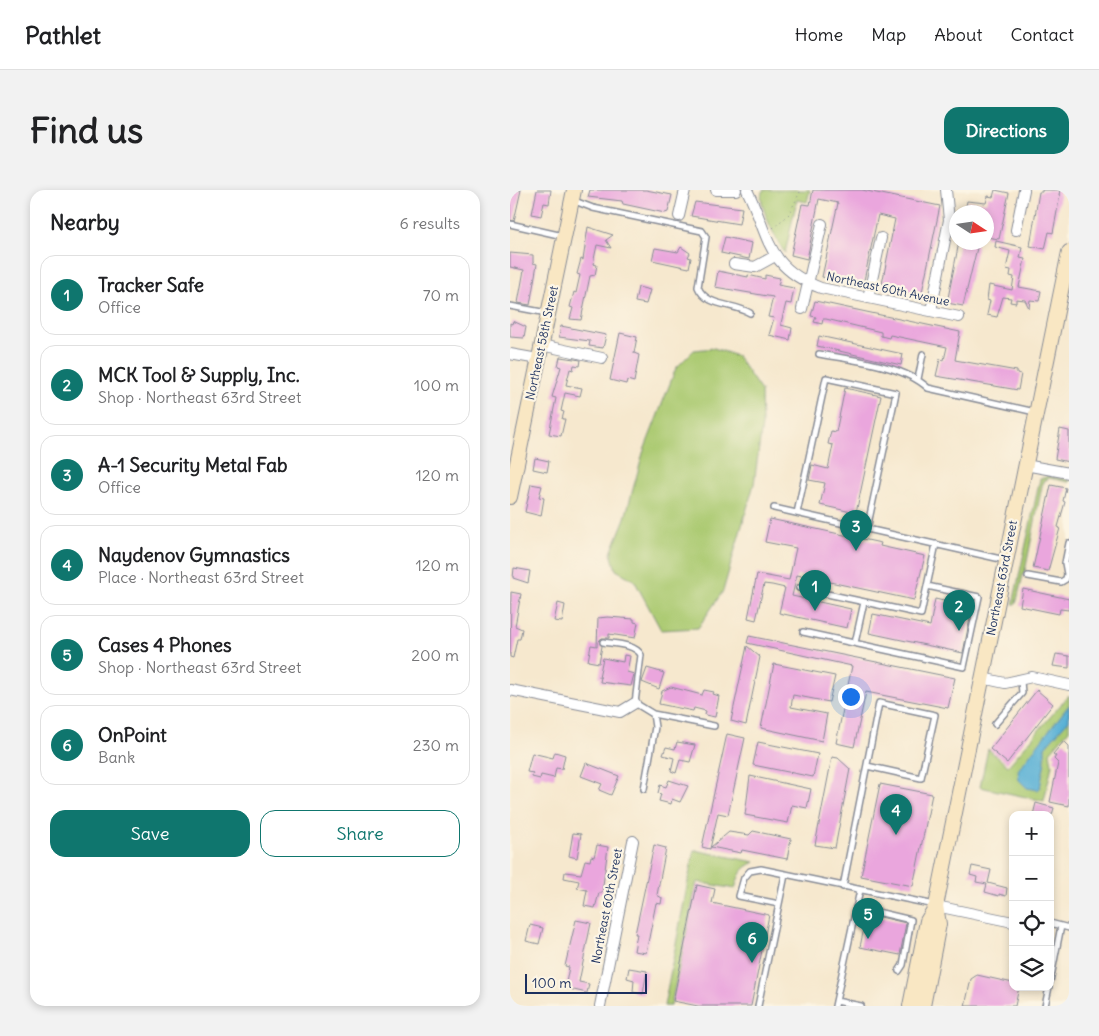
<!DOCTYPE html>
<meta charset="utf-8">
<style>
:root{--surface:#fff;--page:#f2f2f2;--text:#202124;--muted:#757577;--line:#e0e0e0;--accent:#0f766e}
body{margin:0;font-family:Delius,sans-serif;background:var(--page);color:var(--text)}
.controls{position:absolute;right:15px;bottom:15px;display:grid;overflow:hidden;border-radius:10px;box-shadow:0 2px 8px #0003}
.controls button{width:45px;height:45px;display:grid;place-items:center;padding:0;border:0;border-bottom:1px solid var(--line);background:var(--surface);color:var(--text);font:25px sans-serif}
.compass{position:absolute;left:439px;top:15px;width:45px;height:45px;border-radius:50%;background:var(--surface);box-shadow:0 2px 8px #0003;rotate:102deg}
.scale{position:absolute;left:15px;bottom:12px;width:122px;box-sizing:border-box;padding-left:5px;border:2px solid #1b2f5e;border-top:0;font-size:14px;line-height:18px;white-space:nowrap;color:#1b2f5e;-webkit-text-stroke:4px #fcf5e5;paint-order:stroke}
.you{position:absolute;left:340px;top:506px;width:18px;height:18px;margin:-12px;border:4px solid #fff;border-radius:50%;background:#1a73e8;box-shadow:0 0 0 8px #1a73e833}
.badge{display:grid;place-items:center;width:32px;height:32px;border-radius:50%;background:var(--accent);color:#fff;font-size:16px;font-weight:700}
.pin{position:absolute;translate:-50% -41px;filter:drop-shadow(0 1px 2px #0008)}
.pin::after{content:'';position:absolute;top:26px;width:18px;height:15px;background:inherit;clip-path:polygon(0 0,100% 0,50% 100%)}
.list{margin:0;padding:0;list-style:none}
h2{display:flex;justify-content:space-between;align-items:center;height:65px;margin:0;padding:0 20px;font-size:21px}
h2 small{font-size:16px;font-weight:400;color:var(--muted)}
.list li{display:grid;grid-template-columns:32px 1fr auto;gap:15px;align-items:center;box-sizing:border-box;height:80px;margin:0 10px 10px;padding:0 10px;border:1px solid var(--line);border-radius:15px}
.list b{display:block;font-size:19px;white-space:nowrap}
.list p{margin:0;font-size:16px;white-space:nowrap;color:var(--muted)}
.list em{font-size:16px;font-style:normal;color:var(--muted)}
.actions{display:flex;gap:10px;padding:15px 20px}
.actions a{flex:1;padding:11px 0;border:1px solid var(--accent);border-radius:15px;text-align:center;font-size:18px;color:var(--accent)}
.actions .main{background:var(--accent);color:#fff}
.icon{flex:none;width:28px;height:28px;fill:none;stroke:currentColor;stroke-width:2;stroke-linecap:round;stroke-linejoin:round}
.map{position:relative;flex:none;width:559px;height:816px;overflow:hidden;border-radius:15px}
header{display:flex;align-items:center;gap:30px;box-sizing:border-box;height:70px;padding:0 25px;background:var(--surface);border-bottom:1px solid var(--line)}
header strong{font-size:24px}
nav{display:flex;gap:28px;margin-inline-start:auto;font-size:18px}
.intro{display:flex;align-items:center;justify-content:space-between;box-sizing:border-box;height:120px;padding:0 30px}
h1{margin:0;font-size:35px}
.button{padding:12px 22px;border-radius:15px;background:var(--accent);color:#fff;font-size:18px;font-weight:700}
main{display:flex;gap:30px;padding:0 30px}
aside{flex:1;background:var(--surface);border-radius:15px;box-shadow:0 2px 8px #0003}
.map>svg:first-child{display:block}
</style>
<header>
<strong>Pathlet</strong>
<nav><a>Home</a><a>Map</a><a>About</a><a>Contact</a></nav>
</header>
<div class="intro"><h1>Find us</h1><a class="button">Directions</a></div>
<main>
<aside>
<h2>Nearby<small>6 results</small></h2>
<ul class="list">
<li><span class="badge">1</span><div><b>Tracker Safe</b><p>Office</p></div><em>70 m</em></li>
<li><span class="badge">2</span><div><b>MCK Tool &amp; Supply, Inc.</b><p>Shop · Northeast 63rd Street</p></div><em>100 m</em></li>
<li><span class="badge">3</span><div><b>A-1 Security Metal Fab</b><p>Office</p></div><em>120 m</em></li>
<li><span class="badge">4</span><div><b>Naydenov Gymnastics</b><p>Place · Northeast 63rd Street</p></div><em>120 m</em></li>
<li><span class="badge">5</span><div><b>Cases 4 Phones</b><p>Shop · Northeast 63rd Street</p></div><em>200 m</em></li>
<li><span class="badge">6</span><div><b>OnPoint</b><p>Bank</p></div><em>230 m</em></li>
</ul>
<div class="actions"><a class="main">Save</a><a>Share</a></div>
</aside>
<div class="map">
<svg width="559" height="816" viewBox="0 0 559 816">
<rect width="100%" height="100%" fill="#fcf5e5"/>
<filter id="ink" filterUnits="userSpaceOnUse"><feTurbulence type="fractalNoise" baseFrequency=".02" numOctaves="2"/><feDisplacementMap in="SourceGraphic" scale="10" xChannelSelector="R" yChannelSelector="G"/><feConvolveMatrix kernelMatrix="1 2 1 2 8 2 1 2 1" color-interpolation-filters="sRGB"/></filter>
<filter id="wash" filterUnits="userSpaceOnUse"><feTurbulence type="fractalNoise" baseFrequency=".0096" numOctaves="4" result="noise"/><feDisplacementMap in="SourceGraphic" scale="20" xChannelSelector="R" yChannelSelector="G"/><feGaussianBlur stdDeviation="1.12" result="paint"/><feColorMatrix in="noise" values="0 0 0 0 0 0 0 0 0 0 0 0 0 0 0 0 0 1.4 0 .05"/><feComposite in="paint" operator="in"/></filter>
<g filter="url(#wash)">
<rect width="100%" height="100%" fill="#f6e8ce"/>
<path fill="#acca72" stroke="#647c68" d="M253,0h47l-3,12 -10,-2 -12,53c-7,-10 -30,-52 -22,-63z
M204,158l23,8 24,35 1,34 -8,59 -31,107 -25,37 -37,2 -27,-50 -18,-10 -5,-17 14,-35 18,-65 33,-85 18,-18z
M538,286l21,4v2l-20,-4 -6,3 -18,90 -2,4 -7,29h-3l27,-125z
M559,505v35l-19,22 2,13 -8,36 -64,-14 8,-38 20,17z
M184,660l61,12c-14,7 -16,12 -20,27l-38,-7 -26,124h-7z"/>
<path fill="#58b0d5" stroke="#3a709a" d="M559,515v15l-24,27v14l-5,27 -2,2 -11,-2 -8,-8 -1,-10z"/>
<g id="blocks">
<path fill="#eaa6dd" d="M0,0h11l-7,31 -4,-1z
M27,0h14l-2,14 -5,-1 -3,13 -9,-2z
M80,0h56l26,5 -4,17 -3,1 -42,-9 -1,-3 -34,-4z
M303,0h49l78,16 -19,91 -38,-8 1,-4 -2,-1 13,-65 -17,-4 -15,70 -41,-8 16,-74 -19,-4 -12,60 -16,-4 11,-51 8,1z
M485,0l14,3 -10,46 -13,-2v-25h-21l2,-11 19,2 2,-7 5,1z
M532,0h18l-1,5h1l-7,38 -4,-1 -4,17 -15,-3 9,-54h3z
M185,12l47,6 -3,16 -48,-8z
M78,37l25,8 -7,5 5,8 -14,-3 -4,19 4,1 -2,10 -5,1 -9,44 -11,-1 3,-11 -3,-1 4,-15 2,1 4,-18 -3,-1 4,-15 2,1z
M215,47l27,6 -3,16 -28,-6z
M486,51l26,6 -2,11 5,1 -6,28 22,4 -2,10 -9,-1 -1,8 -4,-8 -9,-1v4l-6,-1 1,-4 -8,-1 -6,20 -10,-2 3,-14 -3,-1 2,-15 23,5 2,-13 -4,-1 1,-6 -5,-1 4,-18 -15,-4z
M449,52h17l1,6 -14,58 -16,-3z
M171,57l9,6 -2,4 3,1 -2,10 -37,-8 3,-12 23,4z
M0,63l23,2v8l4,1 -7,41 -12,-2 6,-33 -14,-3z
M208,81l30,6v-2l17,4v-4l15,3 -2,7 16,3 -3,16 -5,-1 -5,20v2l11,3 -2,12 -21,-5 5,-17 -6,-1 5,-20 -58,-10z
M128,97l12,3 -4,14 -11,-2z
M305,111l145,31 -5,28 62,11v2l4,1 -3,16 -82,-14 4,-17 4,1 3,-13 -57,-12 -1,3 -8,-2v-4l-55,-13h-3l-1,5 -8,-2 2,-5 -5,-1z
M3,131l13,6 -2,11 -14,-1v-14l2,1z
M51,136l45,9 -3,13 -14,-2 1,-5 -31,-4z
M110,143l17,4 -3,16 5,2 -5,27 -7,-2 -1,4 -16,-4z
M309,146l84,18 -2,11 -84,-19z
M50,167l21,3 -1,6 -6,-1 -1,5 -3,-1 -4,16 16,3 -2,8 -15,-3 -4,18 3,1 -2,7h3l-4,17 -12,-2 7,-36 -4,-1 9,-30 -3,-1z
M335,198l36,8 -25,117 -36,-8 5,-22 -16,-3 3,-15 16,4 5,-24 -5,-1 3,-13 5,1z
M550,239l9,2v31l-14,-3z
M25,268l14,3 -2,11 -14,-3z
M21,294l11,2 -3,11 5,1 -3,18 -16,-4z
M541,295l15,3 -3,13 2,1 -7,25 2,1 -12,43 -15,-3z
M260,329l111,24 -1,3 45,10 -11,44 -117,-25 -5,21 59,13 -4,19 -68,-15 6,-25 -13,-3 -8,-1 -8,36 -8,-2 9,-44 32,6 7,-32 -31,-6z
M4,378l16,3 -2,12 -15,-5z
M513,399l46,10v11l-9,-1 -1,5 -39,-8z
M1,402l10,2 -6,32 7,3 -2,10h-3l-4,19 -3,-1z
M425,409l22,5 -1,6 15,3 -8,40 -94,-20 4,-19 57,12z
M48,413l7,2 -3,17 -8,-1z
M98,427l26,2v3l4,1 -3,15 -26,-4v4h-7l-3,3 3,5 -3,17 -11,-2 3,-16 6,1 1,-28z
M239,446l206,42 -7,30 -82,-16 -12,55 -18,-4 16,-77 -105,-23z
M237,456l13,11 -14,68 -15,-4z
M546,464l13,2v12l-16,-2z
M114,465l6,1 -3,16 7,2 -3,12 -31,-4 1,-5h-2l4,-19 20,4z
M264,474l61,12 -6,26 -36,-7 -2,12 36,7 -5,27 -61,-13z
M137,478l17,5 -5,16 -17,-7z
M161,497l31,8 2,-5 10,2 -1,2 6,2 -4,21 -10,-2 1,-4 -12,-3 -1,3 -34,-7 3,-13z
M527,500l16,14 -46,59 -17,-14z
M217,544l18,4 -17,77 -10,-2 -8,36 -8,-2z
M554,551l5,5v60l-19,-4 8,-39 -4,-4 2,-3 -3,-2z
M167,552l18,3 -5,17 -10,-2 -4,13 -5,-2 3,-13 -11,-3 3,-8 9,2z
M248,552l60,12 -5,23 -60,-12z
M45,562l10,3 -3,14 -6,-1 -2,10 -13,-3 -1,4 -8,-2 1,-4 -6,-1 5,-19 21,5z
M322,567l6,1 12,11 -15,79 -20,-3z
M76,573l33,13 -8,19 -12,-5 3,-6 -21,-8z
M240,586l61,13 -4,19 -15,-3 -4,18 -43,-8z
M159,590l19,6 -8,16 -8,-3 -1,5 -12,-3 2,-7 -3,-1 2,-8 6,2z
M370,594l52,10 -19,92 -52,-10z
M526,613l18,5 -2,7h-19z
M243,641l38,8 -4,20 -45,-9 -1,3 -30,-6 18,-15 20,3z
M63,643l8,1 -4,24 -8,-2z
M87,655l11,2 -6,46h-3l-4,15 -11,-2 3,-16 -10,-2 2,-7 -15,-3 1,-6 16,2 4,-14 5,1 1,-5 3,1z
M144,655l12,3 -9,47 5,3 -1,6 -5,-1 -10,50 -12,-2 3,-17h-2z
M462,676l19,4 -3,13 19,5 -1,8 -7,-2v2l-14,-4 2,-8 -11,-2 1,-5 -7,-2z
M187,695l18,4 -3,14 57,12 -18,91h-53l-25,-5z
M357,724l39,9 -6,32 -40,-8z
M66,730l15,3 -12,59 10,2 -2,9 -22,-5 4,-21 -4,-1z
M20,735l13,3 -4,16 -13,-3z
M119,778l18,3 -4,23 -10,-2 1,-12 -7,-2z
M467,785l36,8v4h6l-4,19h-50l6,-27z"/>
</g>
</g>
<g filter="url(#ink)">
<use href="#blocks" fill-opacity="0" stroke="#888c96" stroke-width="1"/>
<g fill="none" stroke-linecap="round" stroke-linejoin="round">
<defs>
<path id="lane" d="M62,10l21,8 109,23 4,6 -8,50c8,20 35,16 52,26
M0,34l53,12
M0,116l37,7
M309,164c33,6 85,11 109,34l107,24
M408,189l5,-25
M264,318l231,52
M287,323l29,-135 70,15 -29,136
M557,384l-2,-11 4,-20
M518,386l33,6 5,-3 1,-5
M289,398l122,26 15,-70
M293,442l161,35 15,-70 -52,-11
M93,452c12,2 32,2 38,13l-6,48 18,11 61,12
M345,453l9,-41
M485,534l27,-31 -1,-12
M134,599l11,-62 -2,-13
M333,697l36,-184 56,12 -14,63 -54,-12
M269,714l-40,-8 5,-18 6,-7 11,-2 174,36
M346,717l55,13 -8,45 -4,6
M540,733l19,5
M540,792l11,-56
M326,811l25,5
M248,816l27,-131
M325,816l25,-116
M535,816l4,-19"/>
<path id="street" d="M206,0h20
M237,0c23,46 18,77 74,98l138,29
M169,26l6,-26
M506,40l8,-40
M224,74l21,3 20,-11
M358,108l13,-60
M292,119l20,-85
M421,121l18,-91 -3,-30
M31,155l61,13
M0,164l28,5
M515,275l44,8
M472,488l23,5 27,-6 37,8
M0,500l110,22 15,-9
M426,716l77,16
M90,816l33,-165"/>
<path id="secondary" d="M0,307l64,-307
M400,816l17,-85 9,-15 133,-654
M413,816l16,-82 -3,-18"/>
</defs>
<use href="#lane" stroke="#888c96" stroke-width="8"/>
<use href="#street" stroke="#888c96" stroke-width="12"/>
<use href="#secondary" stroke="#888c96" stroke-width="16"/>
<path stroke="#888c96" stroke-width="1" stroke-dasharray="1 4" stroke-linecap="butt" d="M263,38l16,-14 12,-24"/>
<use href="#lane" stroke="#fff" stroke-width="5"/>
<use href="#street" stroke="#fff" stroke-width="10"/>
<use href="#secondary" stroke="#f9e7c3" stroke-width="14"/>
</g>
</g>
<g text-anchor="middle" stroke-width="4.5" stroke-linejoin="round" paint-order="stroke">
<g font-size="12" fill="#1b2f5e" stroke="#fcf5e5">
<text transform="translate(378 99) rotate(12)" y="4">Northeast 60th Avenue</text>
<text transform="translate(32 153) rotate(-78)" y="4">Northeast 58th Street</text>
<text transform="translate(492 388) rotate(-79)" y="4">Northeast 63rd Street</text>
<text transform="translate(97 716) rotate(-79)" y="4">Northeast 60th Street</text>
</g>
</g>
</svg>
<div class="controls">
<button>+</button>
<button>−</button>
<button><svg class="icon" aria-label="locate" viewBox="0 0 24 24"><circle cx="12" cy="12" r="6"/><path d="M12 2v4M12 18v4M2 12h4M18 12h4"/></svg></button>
<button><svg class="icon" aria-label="layers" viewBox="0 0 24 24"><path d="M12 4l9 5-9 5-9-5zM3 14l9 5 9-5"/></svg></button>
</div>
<svg class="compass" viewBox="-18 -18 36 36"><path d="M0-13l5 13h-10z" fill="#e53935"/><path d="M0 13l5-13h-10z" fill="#757577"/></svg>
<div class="scale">100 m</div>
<div class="you"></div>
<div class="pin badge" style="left:305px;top:421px">1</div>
<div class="pin badge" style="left:449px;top:441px">2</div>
<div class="pin badge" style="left:346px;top:361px">3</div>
<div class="pin badge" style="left:386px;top:645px">4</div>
<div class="pin badge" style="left:358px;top:749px">5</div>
<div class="pin badge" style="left:242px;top:773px">6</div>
</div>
</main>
